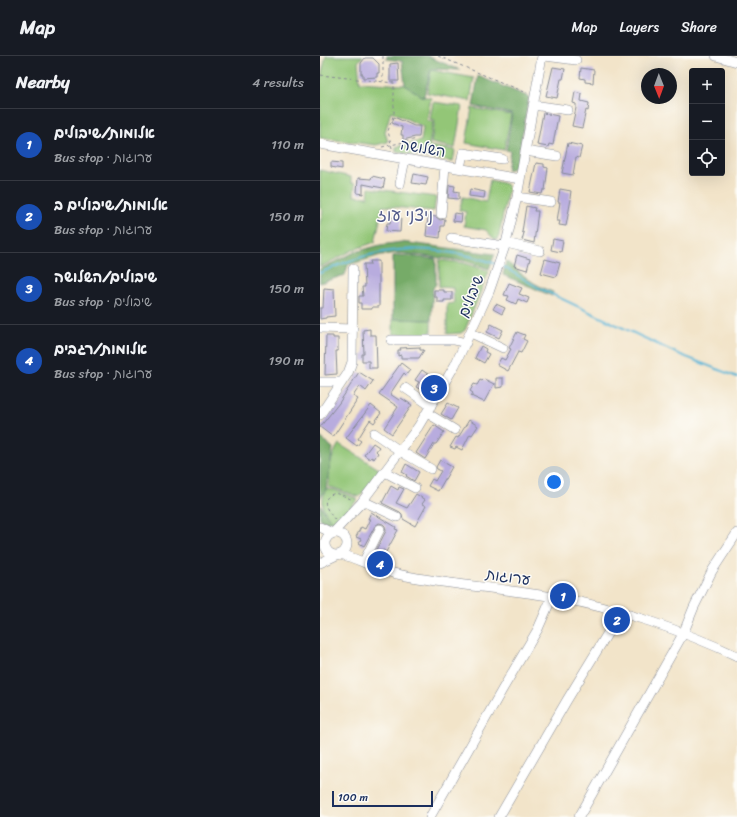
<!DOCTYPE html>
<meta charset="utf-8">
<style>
:root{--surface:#171b24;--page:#20242c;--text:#f1f3f6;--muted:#9ea1a6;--line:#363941;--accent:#1f6fb2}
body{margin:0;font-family:Sriracha,"Playpen Sans Hebrew",sans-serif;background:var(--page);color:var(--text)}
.controls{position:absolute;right:12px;top:12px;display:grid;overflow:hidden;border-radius:4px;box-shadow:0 4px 16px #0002}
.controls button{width:36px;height:36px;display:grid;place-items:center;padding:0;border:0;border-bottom:1px solid var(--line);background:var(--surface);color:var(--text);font:20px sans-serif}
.compass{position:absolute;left:321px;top:12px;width:36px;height:36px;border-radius:50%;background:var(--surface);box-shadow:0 4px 16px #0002;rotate:179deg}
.scale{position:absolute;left:12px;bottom:10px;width:101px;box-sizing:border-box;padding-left:4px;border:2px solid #1b2f5e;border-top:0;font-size:11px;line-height:14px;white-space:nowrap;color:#1b2f5e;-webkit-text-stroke:3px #fdfcf7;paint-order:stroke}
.you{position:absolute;left:234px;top:426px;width:14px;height:14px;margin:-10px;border:3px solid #fff;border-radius:50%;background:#1a73e8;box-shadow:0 0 0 6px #1a73e833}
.badge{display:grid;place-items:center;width:26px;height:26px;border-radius:50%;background:var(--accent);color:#fff;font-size:13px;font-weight:700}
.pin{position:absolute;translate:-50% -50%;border:2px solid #fff;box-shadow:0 1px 4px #0006}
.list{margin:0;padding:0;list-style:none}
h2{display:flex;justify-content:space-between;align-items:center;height:52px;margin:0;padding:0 16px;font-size:17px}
h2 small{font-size:13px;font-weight:400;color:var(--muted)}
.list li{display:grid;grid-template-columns:26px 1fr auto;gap:12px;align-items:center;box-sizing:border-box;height:72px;padding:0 16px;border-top:1px solid var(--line)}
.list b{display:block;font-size:15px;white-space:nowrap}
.list p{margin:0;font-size:13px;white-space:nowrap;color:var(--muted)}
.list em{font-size:13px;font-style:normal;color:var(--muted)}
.icon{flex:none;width:22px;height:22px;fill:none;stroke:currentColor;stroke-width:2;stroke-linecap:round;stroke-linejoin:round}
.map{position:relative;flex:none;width:417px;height:761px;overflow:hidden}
header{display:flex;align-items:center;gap:24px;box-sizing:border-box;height:56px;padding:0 20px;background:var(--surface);border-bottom:1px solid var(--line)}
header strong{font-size:19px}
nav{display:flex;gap:22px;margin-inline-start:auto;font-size:14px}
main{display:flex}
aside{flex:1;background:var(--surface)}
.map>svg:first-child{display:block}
</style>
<header>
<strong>Map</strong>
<nav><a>Map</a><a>Layers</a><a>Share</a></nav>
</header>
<main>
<aside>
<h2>Nearby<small>4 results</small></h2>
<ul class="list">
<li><span class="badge" style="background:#1a4fb4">1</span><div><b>אלומות/שיבולים</b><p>Bus stop · ערוגות</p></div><em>110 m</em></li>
<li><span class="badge" style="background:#1a4fb4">2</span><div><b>אלומות/שיבולים ב</b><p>Bus stop · ערוגות</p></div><em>150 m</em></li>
<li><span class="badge" style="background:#1a4fb4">3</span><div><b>שיבולים/השלושה</b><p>Bus stop · שיבולים</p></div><em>150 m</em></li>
<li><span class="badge" style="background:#1a4fb4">4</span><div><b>אלומות/רגבים</b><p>Bus stop · ערוגות</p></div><em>190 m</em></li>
</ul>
</aside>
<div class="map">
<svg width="417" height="761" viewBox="0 0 417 761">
<rect width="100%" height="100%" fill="#fdfcf7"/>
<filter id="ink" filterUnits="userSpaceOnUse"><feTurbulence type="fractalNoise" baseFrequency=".025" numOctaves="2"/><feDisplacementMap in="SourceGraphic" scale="8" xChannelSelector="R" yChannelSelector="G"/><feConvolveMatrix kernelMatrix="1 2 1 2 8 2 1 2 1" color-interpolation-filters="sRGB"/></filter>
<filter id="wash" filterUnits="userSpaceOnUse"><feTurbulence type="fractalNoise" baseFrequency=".012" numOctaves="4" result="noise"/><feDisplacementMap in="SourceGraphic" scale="16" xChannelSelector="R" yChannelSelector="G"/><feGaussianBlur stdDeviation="0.9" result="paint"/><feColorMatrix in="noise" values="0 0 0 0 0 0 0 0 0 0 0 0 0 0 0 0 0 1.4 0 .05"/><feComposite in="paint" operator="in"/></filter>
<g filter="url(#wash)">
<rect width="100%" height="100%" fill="#f2e4c9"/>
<path fill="#93c677" stroke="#577a6a" d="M6,0h37l-5,6 2,20 45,3 17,11 9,2 -4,22 6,2 -4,24 26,4 -2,12 -57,-10v-5l25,-6 2,-14 -32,-16 -6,21 3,10 -12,3 -56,-7v-57z
M111,14l43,8 -4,23 -43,-8z
M113,46l29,4 -7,42 -24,-5 4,-23 -5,-1z
M152,52l39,7 -7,35 -38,-7z
M0,114l31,7v6l4,1 -1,12 14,1 1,-9 67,9 -2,14 -51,-5 -8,36 -22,8 -33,17v-44l3,-12 -3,-3z
M170,124l13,3 4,2 1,4 -10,51 -4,-1 -8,-9 -22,-4 2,-14 -7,-2 4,-13 23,5z
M119,204l25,3 25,8 -24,59 -4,3 -14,1v-30l7,-1 -1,-15 -14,-1z
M73,263l38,1v16l-38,-2z
M19,388l40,25 -1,6 -19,22 -25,-9 -6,-1c2,-5 1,-8 1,-13 1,-9 4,-22 10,-30z
M6,433l9,1 23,9 -20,23 -7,-1c-9,-11 -11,-20 -5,-32z"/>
<path fill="#76ab68" stroke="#486d63" d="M67,0h40l33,14 -29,-1 -7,27h-2l-17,-11 -3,-24 -16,-2z
M158,20l51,21 -12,66c-2,5 -5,6 -10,7l3,-19 -4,-1 6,-36 -39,-8z
M81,186l94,12 -6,15 -24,-8 -67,-8 -17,2 -33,10 -3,10 -25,8v-14l35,-17 25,-7z
M78,199l38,4v25l-3,4 -2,32 -38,-1v-63z
M186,205c14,12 30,26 47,31l-1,4 -49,-21z
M0,381l13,11 -7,41 -6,9z
M0,449l11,16 -4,2 -7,-4z"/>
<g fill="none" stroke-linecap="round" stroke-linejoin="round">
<path stroke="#57b4d5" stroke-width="2" d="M182,210l37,22 137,65 61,24
M0,217c22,-10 46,-19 70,-22 30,-5 77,2 106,13"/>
</g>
<g id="blocks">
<path fill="#b8acde" d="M45,2h8l6,6v9h-2v4l-14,1v-4h-2v-11z
M78,7l1,18h-9v-17z
M233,11l12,2 -2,10h-2l-4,19 -11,-2z
M261,12l13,2 -1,13 -8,-1v-3l-5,-1z
M255,36l7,2 -1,7 8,2 -1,8 -2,-1 -4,18 -10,-2 4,-18v-4l-3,-1z
M223,57l15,3 -5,29 -4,-1 -1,3 -11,-2z
M74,61l20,9h6l-1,11h-4l-12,3v-5h-2l1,-8 -10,-4z
M248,87l14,3 -3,12 -3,-1 -3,18 -11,-2z
M11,106l11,1v6l-11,-2z
M216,107l8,1v3l4,1 -3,22h-2l-1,4 -12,-2z
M94,118l14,3 -2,8 -14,-2z
M52,120l13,3 -2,9 -20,-4v10l-6,-1 1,-15 13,1z
M129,129l6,1 -1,5 5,1v7l-11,-1z
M150,133l15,3 -1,6 -15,-2z
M240,133l11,2 -1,7 1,1 -5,27 -7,-1 1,-4h-3l3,-19h-2z
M206,150l9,2 -1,3h4l-4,32 -12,-3 2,-7 -2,-1z
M134,157l8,1 -1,8 -8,-1z
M108,160l8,1 4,3 5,-1 -1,7h-3l-1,12 -14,-2z
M71,161l10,1 -1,14 -14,-1 1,-8h3z
M233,183l10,2 -2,11 -10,-2z
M197,199l13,4 -3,11 -13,-4z
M225,203l15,4 -4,14 -15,-4z
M50,205h9v46h-7v2h-11v-6h-2v-7h4l-1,-9h3l-1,-23h7z
M189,227l13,5 -3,6 10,4 -2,5 -9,-4 -2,5 -9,-4 2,-4 -5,-1z
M4,232l10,1 1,27 -9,1v1l-6,1v-11h3z
M114,234h10v2h8v8h-8v2h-7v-5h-3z
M176,248l9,4 -3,6 -9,-5z
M171,268l12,6 -4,8 -12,-6z
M50,273v6h6l1,33h-8v-7h-7v-7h2l-1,-24z
M197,276l8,3 -2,4 4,2 -6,12 -3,-1 -10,19 -11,-6 4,-7 4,2 6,-11 -2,-1z
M6,280h7v2h5v13h-2l1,23 -12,1z
M161,290l5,3 -1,3 4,2 -5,9 -9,-5z
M100,291v3h4l-5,8h-18v-3l-3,1v-6h3l-1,-2z
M81,307l9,7 -4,5 -2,-2 -14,21 9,6 2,-2 11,7 -20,29 -8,-6 14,-21 -19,-13z
M102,314l10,7 -9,14 -7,-4 3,-5 -4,-2z
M39,316l14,9 -7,10 -6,-5 -7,10 5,3 -25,38 -13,-10 19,-24z
M176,322h7v9l-7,1z
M164,323l10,5 -10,18 -13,-6 2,-3 -3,-2 4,-7 3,1 3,-5 2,1z
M128,347l10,5 -7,12 -10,-6z
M51,349l10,8 -7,10 -4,-3 -6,9 -6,10 3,2 -4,5 -11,-8z
M149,364l9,6 -6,9 -2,-1 -8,16 -6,-3 -1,2 -5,-2 6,-10 2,1z
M114,369l10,7 -8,12h-2l-9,15 -9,-6z
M53,387l6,4 -3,4 2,2 -4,6 -3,-2 -1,2 -6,-4z
M120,404l12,7 -14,24 -10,-5 4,-7 3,2 6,-10 -4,-2 -1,-2z
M86,408l13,8 -5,9 -8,-5 1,-1 -5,-3z
M71,430l7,4 1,-3 5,2 -8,14 11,5 9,-14 9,6 -3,4 4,2 -11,20 -12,-7 -1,-5 -2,-2 -18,-9z
M51,456l25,15 -1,2 3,1 -12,22 -3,-2 -1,3 -6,-3 10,-19 -1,-5 -2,-2 -4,-1 -4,3 -11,20 -5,-3 2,-4 -5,-2 5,-10 4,2 5,-10h-2z"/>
</g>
</g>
<g filter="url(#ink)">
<use href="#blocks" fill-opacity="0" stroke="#868a94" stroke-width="1"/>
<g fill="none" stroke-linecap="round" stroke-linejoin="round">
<defs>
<path id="minor" d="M225,0l31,4
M396,0l21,6
M213,49l35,5
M0,88l200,35
M205,95l32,5
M140,112l3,-15 39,6
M80,128l5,-25
M197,141l34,5
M121,158l4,-48
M131,182l53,8
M186,187l34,8
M0,272l33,1
M151,277l32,15
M71,284h63l12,3
M0,326h22
M85,332l26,18
M107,357l28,17
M0,359l28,-42 4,-11 1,-93
M54,377l26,18 31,18
M65,416l30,16
M43,445l34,16
M0,471l12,6
M5 488a11 11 0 1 1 22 0a11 11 0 1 1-22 0Z
M13,477l28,-30 57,-76 37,-62 34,-73 17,-49 11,-46 25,-141
M20,498c13,3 24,9 37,14 11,4 23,7 35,9 48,9 98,12 147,21 58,10 125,33 178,58
M44,505l16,-32
M0,507l17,-8
M110,761l72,-127 36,-61 14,-32
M179,761l68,-117 53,-87
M259,761l104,-183 11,-27 18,-36 25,-38"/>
</defs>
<use href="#minor" stroke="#868a94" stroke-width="10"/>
<path stroke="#868a94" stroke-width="1" stroke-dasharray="3 3" stroke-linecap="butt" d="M63,0v25
M118,0l89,37
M0,19l74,8v30l-6,18 4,17
M62,91l35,-8
M15,464c-5,-7 -15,-17 -6,-24 3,-2 5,-3 9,-2 5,1 10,4 15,6"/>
<use href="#minor" stroke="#fff" stroke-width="9"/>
</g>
</g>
<g text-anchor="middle" stroke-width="3" stroke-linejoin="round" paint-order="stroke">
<g font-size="15" fill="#1b2f5e" stroke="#fdfcf7">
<text transform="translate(103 92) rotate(10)" y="5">השלושה</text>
<text transform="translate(151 240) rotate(-68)" y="5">שיבולים</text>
<text transform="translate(188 521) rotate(8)" y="5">ערוגות</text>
</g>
<g font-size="17" fill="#525b8b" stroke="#fdfcf7">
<text x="85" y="165">ניצני עוז</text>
</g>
</g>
</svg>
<div class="controls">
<button>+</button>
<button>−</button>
<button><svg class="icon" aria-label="locate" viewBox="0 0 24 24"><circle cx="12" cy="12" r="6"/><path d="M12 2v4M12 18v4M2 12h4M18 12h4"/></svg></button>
</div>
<svg class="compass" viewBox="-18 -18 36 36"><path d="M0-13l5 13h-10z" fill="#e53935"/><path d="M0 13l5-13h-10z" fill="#9ea1a6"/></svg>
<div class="scale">100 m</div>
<div class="you"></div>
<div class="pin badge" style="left:243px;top:540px;background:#1a4fb4">1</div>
<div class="pin badge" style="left:297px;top:564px;background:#1a4fb4">2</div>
<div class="pin badge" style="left:114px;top:332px;background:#1a4fb4">3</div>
<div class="pin badge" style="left:60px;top:508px;background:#1a4fb4">4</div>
</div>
</main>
